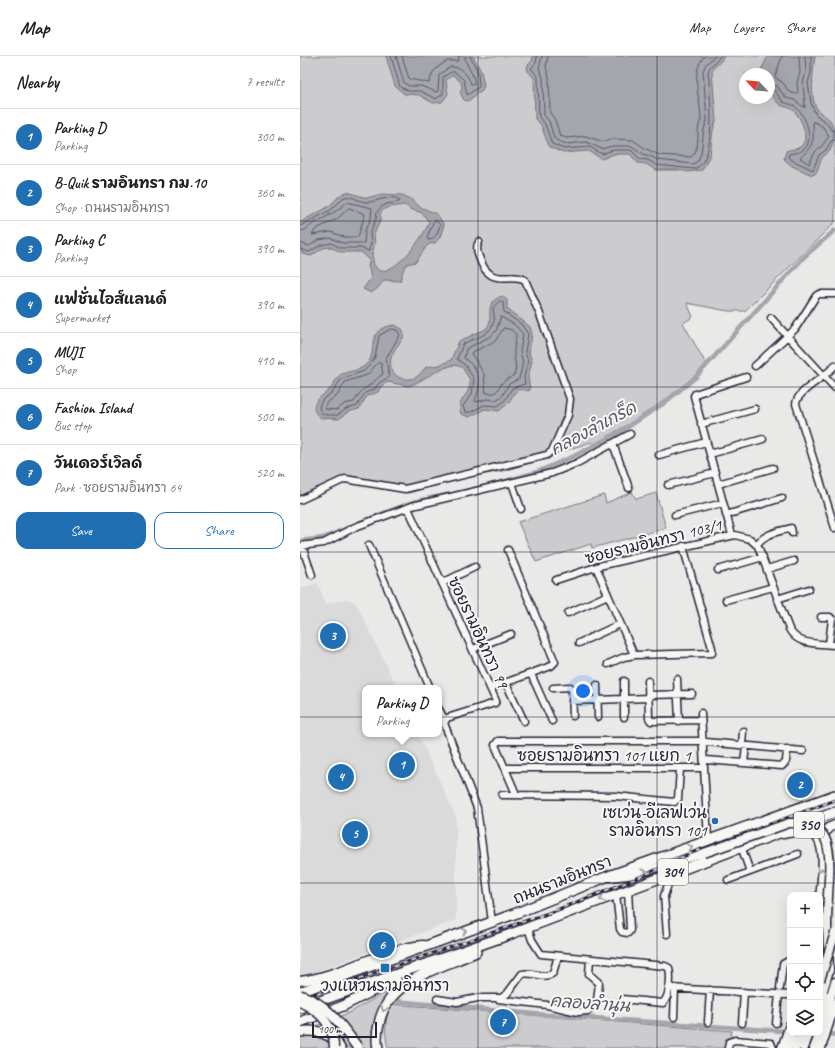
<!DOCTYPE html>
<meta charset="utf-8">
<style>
:root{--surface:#fff;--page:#f2f2f2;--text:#222;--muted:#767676;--line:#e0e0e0;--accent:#1f6fb2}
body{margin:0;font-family:Caveat,"Playpen Sans Thai",sans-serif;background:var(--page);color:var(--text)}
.controls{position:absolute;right:12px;bottom:12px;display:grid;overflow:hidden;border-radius:8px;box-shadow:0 4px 16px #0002}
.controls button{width:36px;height:36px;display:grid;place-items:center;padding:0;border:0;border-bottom:1px solid var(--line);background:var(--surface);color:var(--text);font:20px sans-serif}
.compass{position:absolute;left:439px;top:12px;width:36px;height:36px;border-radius:50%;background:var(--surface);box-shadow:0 4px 16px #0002;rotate:296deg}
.scale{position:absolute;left:12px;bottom:10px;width:65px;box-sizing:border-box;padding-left:4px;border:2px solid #22223b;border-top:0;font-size:11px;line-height:14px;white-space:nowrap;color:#22223b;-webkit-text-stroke:3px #f6f6f2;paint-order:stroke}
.you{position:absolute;left:283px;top:635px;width:14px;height:14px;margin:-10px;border:3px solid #fff;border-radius:50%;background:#1a73e8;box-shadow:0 0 0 6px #1a73e833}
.badge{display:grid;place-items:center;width:26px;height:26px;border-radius:50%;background:var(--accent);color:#fff;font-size:13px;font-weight:700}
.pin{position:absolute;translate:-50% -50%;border:2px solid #fff;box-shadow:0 1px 4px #0006}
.popup{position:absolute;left:62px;top:629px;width:80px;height:52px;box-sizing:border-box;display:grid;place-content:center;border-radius:8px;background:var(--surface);filter:drop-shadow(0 1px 3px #0005);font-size:13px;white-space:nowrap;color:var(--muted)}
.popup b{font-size:15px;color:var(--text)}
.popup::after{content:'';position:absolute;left:50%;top:100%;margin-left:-8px;border:8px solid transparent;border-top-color:var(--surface)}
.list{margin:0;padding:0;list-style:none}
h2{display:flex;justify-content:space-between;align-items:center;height:52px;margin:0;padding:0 16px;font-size:17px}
h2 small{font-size:13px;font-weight:400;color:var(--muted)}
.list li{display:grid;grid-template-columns:26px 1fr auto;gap:12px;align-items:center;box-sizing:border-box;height:56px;padding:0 16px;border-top:1px solid var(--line)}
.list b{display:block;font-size:15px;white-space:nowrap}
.list p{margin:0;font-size:13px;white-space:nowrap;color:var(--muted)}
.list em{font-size:13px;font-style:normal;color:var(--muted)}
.actions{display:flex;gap:8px;padding:12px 16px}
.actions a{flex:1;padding:9px 0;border:1px solid var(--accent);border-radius:12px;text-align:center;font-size:14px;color:var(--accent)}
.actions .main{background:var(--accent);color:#fff}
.icon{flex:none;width:22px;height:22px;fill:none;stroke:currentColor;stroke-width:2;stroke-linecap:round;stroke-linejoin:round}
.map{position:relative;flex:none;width:535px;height:992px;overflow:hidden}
header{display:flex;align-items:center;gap:24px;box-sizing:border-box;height:56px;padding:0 20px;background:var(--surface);border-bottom:1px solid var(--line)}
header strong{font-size:19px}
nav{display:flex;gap:22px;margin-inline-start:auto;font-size:14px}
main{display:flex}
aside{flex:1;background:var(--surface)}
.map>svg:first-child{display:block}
</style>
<header>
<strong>Map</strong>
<nav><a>Map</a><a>Layers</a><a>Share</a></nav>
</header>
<main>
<aside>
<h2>Nearby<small>7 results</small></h2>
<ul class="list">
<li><span class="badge">1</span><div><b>Parking D</b><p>Parking</p></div><em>300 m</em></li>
<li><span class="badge">2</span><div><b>B-Quik รามอินทรา กม.10</b><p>Shop · ถนนรามอินทรา</p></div><em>360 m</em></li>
<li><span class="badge">3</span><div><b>Parking C</b><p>Parking</p></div><em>390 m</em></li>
<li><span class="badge">4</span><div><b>แฟชั่นไอส์แลนด์</b><p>Supermarket</p></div><em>390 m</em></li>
<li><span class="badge">5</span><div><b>MUJI</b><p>Shop</p></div><em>410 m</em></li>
<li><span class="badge">6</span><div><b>Fashion Island</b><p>Bus stop</p></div><em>500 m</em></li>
<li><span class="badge">7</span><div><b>วันเดอร์เวิลด์</b><p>Park · ซอยรามอินทรา 64</p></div><em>520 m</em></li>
</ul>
<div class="actions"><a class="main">Save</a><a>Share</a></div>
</aside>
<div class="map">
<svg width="535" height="992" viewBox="0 0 535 992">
<rect width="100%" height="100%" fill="#e9e9e7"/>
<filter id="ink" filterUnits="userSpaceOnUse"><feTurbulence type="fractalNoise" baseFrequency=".025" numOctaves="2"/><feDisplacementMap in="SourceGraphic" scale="8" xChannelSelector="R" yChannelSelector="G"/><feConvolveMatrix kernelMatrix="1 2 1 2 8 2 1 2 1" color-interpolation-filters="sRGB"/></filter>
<g filter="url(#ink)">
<path fill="#dadada" d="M18,527l7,21 22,-5 9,4 41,85h-32v46h53l38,83v103l-136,50 -11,6 -9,1v-388z"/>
<path fill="#ccccce" stroke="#777784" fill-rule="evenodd" d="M0,0h535v166l-90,89h-17l-41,-8 6,14 -10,6 23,41c-31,34 -74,58 -113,81l-2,-3 -83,28 -39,7 -61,16 -61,-17 -8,2 -39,20zM445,18h24v24h-24z
M332,436l4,7 20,-6 10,35 -74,20 -1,-4 -55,18 -18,-40 86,-27 2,8z
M88,937l-8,14 -4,41h-29l-11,-14 -20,-8 35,-14 29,-17z
M91,948l341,27 -3,17h-341c-4,-15 -3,-30 3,-44z
M13,978l14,3 10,11h-37v-11z"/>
<path fill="#a5a5ac" stroke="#71717f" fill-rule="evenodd" d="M86,0h87l8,15 3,15 -2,4 -14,11 -4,-1 -4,-8 2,-4 -1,-6 -8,-7 -7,5 2,14 -6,8 -9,1 -14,-8 -15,-1 -9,-8z
M233,0h191c-3,7 -10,10 -12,16l4,49 -3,9 -3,25 -8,15 -14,2 -9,-2h-23l-10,-6 -8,-1 -8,-9h-16l-12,5 -13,-8 -26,2 -14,-6 -8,-22 -6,-6 -1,-41 -6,-7 -1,-5 5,-5z
M468,0h47c-2,13 -4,34 -1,46 3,10 9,12 16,18 5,7 5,24 -1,32 -2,2 -5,3 -7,6 -3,5 -3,11 -7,16l-3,1 -20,-9 -8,-7 2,-8c4,-2 8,-1 12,-3 14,-6 4,-30 -5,-38 -5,-4 -11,-2 -16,-8 -8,-9 -8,-16 -8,-28h-9v-2z
M47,136l20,6 14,-4 21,1 9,4 9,8 17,7 7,11 -4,12 -5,6 -6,1 -3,3 -10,15 -9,2 -3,4 -4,13 -16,-1 -6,8 -7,5 -8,-4 8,-11 -3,-13 2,-5 -9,-8h-21l-9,-5 -8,1 -12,8 -8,-2 -2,-3 -1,-28c10,-8 22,-11 30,-18 6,-5 9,-11 17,-13zM105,149l5,4 12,4 7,9c-5,15 -32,51 -50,49l-5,-6 -2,-10 3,-12 -1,-9 7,-15 -1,-5 3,-4 6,-3z
M202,240l5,4v9l16,12 7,6 2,7 -3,19 3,8 -4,16 2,13 -2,1c-13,-5 -14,4 -19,11 -2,3 -7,6 -10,9l-14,-2 -16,8 -8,-3c-6,-15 10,-17 9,-34l-8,-13 -8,-2 -13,4 -27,15 -6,2 -20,-4 -7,4 -3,6 -11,4 -8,13 -11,3 -9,7 -18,-1c-16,-12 0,-21 8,-28 6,-5 6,-13 13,-16 7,-3 15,-3 21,-7 19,-12 -2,-38 32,-42l7,4c2,3 2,5 1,9 -2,5 -7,8 -9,13 -8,13 -2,29 15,28 9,0 11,-6 17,-12l13,-2 12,-5 8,-19 27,-12c10,-12 -5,-25 16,-33z"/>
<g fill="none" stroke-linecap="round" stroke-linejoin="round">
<path stroke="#565668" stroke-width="1" d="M91,0l9,31 9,4h11l16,8 7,-5v-17l8,-5h4l9,8 3,15 12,-8 -1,-15 -8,-16
M96,0l8,27 5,3h12l15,6 2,-1 1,-16 11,-8c11,-1 18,8 21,17h3c1,-11 -9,-17 -9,-28
M102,0l7,23 20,4 4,-11 5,-5 9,-6h11l1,-5
M237,0l-1,7 -5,5 7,9 1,40 6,7 7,20 12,5 26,-2 12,7 11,-4h18l9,9 8,1 8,5 38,4c24,-7 16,-77 14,-97 2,-8 9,-9 12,-16
M242,0l-3,12 4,9 1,38 5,6 5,17 4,3 9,3 19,-2 16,7 10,-3h20l11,8 7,2 8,4 35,4 5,-3 3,-8 3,-24 3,-9 -4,-49 3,-7 9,-8
M248,0l-2,11 3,10 1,36 5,7 5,16 7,2 19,-2 17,6 10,-3 20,1 13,9 14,6 31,2c7,-5 7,-17 7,-26 0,-4 2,-8 3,-12 0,-18 -12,-49 4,-63
M482,0l-7,21 9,7 5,8 7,2 2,-2 -1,-9 3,-11 -1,-16
M511,0v16l-3,11 3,20 5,12 11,8 4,7 4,1
M469,27l8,3 9,12 8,2 11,8 -2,-25 3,-11 -1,-16
M469,32l6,3 8,11c5,2 10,2 14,6 10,10 20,38 2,44 -3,1 -7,1 -10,2l-1,3 2,2 23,11 6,-15 7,-5 5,-9 4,-1
M513,66h2l8,5 6,9 -7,10 -7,6 -6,12 -9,-6c14,-13 14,-17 13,-36z
M49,152l16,6 -7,23h-14l-13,-5 -19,3 4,-6 21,-10z
M136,164l4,5 -3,9 -5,5 -4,1 -1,-3 6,-14z
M0,170l31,-16 13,-13c9,-2 16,6 25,5 10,-1 22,-8 31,-2l-1,2 -12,2 -6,3 -4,5 -1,7 -6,14 1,10 -2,8 -8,-3h-20l-10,-5 -10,2 -12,7 -9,-3
M0,175c7,0 9,-5 14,-8 14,-7 21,-10 33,-21l25,6 -1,10 -6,13 -1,12h-21l-13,-5 -11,2 -10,6 -9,-3
M200,245l3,1 1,10 17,12 7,10 -3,18 3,9 -4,16 1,7 -13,4 -7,12 -7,6 -14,-1 -13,7h-6l-2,-6 9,-12 2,-15 -9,-14 -8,-6 6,-15c12,-7 27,-7 31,-23 1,-4 -1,-9 -1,-13z
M201,261l14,8 8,9 -3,18 3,10 -4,17 -10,5 -7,12 -6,4 -9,-1 -11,3 -1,-2c8,-17 4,-31 -11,-42l2,-9 25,-13 5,-5z
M204,272l8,2 4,5c0,6 -2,11 -2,16 -1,9 5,17 -1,25 -3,2 -8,4 -11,7 -7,9 -3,11 -16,10l-2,-19 -13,-21 24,-12z
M91,273l6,1 3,5 -14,23 3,19 -10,6 -4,6 -10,4 -8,13 -11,3 -8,6h-11l-6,-2 -2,-6 3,-7 11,-8 8,-13 23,-8 5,-5 6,-9 4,-21z
M78,307h3l2,11c-5,3 -9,8 -13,11 -9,6 -10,7 -16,17l-10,2 -7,6 -12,-1 1,-6 11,-7 8,-14 22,-7z"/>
<path stroke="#a5a5ac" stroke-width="4.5" d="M191,429l46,-13 37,-16 46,-24 44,-29 32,-26 108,-120 31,-27
M60,466l53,-20 37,-8
M0,485l23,-3 29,-12
M95,945l140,13 249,17
M531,978l4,1"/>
<defs>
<path id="minor" d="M471,262l64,70
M535,309c-8,12 -38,25 -39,39l39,124
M455,310l40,-37 21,-33 3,-2h16
M401,368l54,-15
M313,388l16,44
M410,398l53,-15
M359,399l47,-13
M212,427l9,26
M418,428l55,-16
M368,429l47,-12
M0,444l45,-21 60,10 142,-34 5,-4 16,-36 2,-16 -31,-87 -14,-32c-15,-9 -35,10 -46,-23 -2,-5 -3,-11 0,-15
M108,452l88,193 -1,2 -48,15 -3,5 33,85 15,114
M375,459l48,-12
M426,459l56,-17
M432,479l-38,-139 1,-2 51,-17
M457,488c9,-11 21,-12 34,-16l1,5
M69,489l61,143
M0,490l24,-3 31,-16 57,-21 140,-33 25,-10 53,-29
M2,490l10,29
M296,511l38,88
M467,513l27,-8
M418,514l45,-13
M256,524l43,-14 136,-31 15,4 8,7 31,83c9,17 28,14 46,16
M142,527l33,-16
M477,543l32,-10
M426,544l47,-13
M268,557l40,-18
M521,561h9l2,2 -3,25
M279,587l41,-19
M173,593l38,-15
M308,608l16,-7 11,-2 77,-2v-5l-29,-102
M231,618l21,47
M377,623l2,42
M324,625v36
M348,625l1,37 2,3 50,-1
M206,627l18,38
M297,629l1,32
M191,632l60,-22 4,-4 -47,-112
M253,632l17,-1 2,1 1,28
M348,639l44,-1
M272,645l76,-3
M139,653l6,12
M401,657l7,127
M406,686l97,9
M442,689l1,-14
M406,704l76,6 4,-4 1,-13
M444,707l2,-17
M206,712h197
M216,738l-21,-49 3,-4h204
M202,739l114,1 58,6 4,-3 2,-30
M441,790l9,26 48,-18
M428,824l22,-8
M316,838l4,35 2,3 6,1 2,-3 -2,-41
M228,872l4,12 9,14 124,12 4,2c2,9 1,28 -6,35l-41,-4
M367,878l-3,-38 5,-14 -2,-8
M369,932l121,7
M480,932l3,-24 7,-4
M137,943l20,3 21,-4h23l6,-4 15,-20c11,-3 22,6 31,-1l5,-17
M198,943l49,6 31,7 10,-1 9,-10 2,-18 -10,-9 1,-15
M374,961l1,-29
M408,966l2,-32
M442,967l2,-31
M476,967l3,-28
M428,992l1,-6 6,-2 36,3 2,5"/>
<path id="major" d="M483,778c10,-2 20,-4 29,0 17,7 9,50 8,65
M521,785l7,-13 7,-3
M310,821l26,-3 68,-21
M0,925c42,-5 80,-32 123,-36
M520,944l9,-30 -2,-44
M520,957l5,-18
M520,976l15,-50
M482,992l8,-23
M488,992l5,-15
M496,992l6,-15
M504,992l5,-15
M514,992l6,-15
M521,992l14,-44"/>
<path id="highway" d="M0,936l214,-78 92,-37 229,-82
M0,952l211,-74 324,-122
M0,966l43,-16 53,-27
M0,976c16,-3 32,1 40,16
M78,992c-2,-8 -1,-16 1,-24 8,-45 62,-56 97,-72"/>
</defs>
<use href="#minor" stroke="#22223b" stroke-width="9"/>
<use href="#major" stroke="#22223b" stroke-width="11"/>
<use href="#highway" stroke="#22223b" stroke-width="12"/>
<use href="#minor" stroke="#f6f6f2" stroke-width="6"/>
<use href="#major" stroke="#f6f6f2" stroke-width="8"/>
<use href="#highway" stroke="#f6f6f2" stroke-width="9"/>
<defs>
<path id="rail" d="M0,943l254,-88 86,-34 54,-25 141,-52"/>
</defs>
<use href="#rail" stroke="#22223b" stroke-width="3"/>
<use href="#rail" stroke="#f6f6f2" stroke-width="1.5" stroke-dasharray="4.5" stroke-linecap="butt"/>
<defs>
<path id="major-bridge" d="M404,797l85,-30c40,-2 42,23 40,56 -1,15 -2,31 -2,47
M520,924l15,-47
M0,946c20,9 34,23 34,46"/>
<path id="highway-bridge" d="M0,939c28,9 41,30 58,53"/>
</defs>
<use href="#major-bridge" stroke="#22223b" stroke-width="11" stroke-linecap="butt"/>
<use href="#highway-bridge" stroke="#22223b" stroke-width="12" stroke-linecap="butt"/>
<use href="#major-bridge" stroke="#f6f6f2" stroke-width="8"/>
<use href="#highway-bridge" stroke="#f6f6f2" stroke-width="9"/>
</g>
<defs><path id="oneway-chevron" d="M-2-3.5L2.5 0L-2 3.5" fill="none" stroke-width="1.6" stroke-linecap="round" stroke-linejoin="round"/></defs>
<g stroke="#9797a0">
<use href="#oneway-chevron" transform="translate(390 791) rotate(-20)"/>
<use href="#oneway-chevron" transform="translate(522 815) rotate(-87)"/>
<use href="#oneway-chevron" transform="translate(344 816) rotate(-16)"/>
<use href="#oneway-chevron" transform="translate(302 843) rotate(159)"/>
<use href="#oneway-chevron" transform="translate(164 875) rotate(-19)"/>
<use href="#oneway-chevron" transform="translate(84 953) rotate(114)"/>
</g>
</g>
<path fill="none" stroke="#22223b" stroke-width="1" stroke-opacity="0.55" d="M178,0v992M357,0v992M0,165h535M0,331h535M0,496h535M0,661h535M0,827h535"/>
<g fill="#1f6fb2" stroke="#f6f6f2" stroke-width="1.5">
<circle cx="415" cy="765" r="4"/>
<rect x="80" y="907" width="10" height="10" rx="2"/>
</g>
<g text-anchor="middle" stroke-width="4" stroke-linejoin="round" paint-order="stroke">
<g fill="#f6f6f2" stroke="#626272" stroke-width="1">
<rect x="494" y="756" width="30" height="26" rx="3"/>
<rect x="358" y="803" width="30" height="26" rx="3"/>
</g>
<g font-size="15" font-weight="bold" fill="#22223b">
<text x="509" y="774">350</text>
<text x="373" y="821">304</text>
</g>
<g font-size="16" fill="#22223b" stroke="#f6f6f2">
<text transform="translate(353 485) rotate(-14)" y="6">ซอยรามอินทรา 103/1</text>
<text transform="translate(179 576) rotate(65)" y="6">ซอยรามอินทรา 99</text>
<text x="304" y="705">ซอยรามอินทรา 101 แยก 1</text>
<text transform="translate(262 823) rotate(-22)" y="6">ถนนรามอินทรา</text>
</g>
<g font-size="16" fill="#22223b" stroke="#f6f6f2" text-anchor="end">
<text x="407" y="762">เซเว่น-อีเลฟเว่น<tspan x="407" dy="18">รามอินทรา 101</tspan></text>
<text x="85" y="935" text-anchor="middle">วงแหวนรามอินทรา</text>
</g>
<g font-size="17" font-style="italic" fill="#565668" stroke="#f6f6f2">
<text transform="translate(293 372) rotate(-28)" y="6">คลองลำเกร็ด</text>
<text transform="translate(290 947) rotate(4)" y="6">คลองลำนุ่น</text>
</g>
</g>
</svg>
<div class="controls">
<button>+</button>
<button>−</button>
<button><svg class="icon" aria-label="locate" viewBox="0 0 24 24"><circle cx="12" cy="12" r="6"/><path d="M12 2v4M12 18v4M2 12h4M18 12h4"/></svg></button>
<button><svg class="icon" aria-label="layers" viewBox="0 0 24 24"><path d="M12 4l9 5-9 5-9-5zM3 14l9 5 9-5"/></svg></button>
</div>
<svg class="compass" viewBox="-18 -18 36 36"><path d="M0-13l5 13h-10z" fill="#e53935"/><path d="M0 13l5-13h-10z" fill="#767676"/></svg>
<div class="scale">100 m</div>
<div class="you"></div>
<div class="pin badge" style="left:102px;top:709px">1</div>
<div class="popup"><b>Parking D</b>Parking</div>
<div class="pin badge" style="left:500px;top:729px">2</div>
<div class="pin badge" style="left:33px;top:580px">3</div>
<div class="pin badge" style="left:41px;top:721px">4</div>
<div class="pin badge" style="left:55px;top:778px">5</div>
<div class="pin badge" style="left:82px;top:889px">6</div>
<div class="pin badge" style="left:203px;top:966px">7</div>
</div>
</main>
